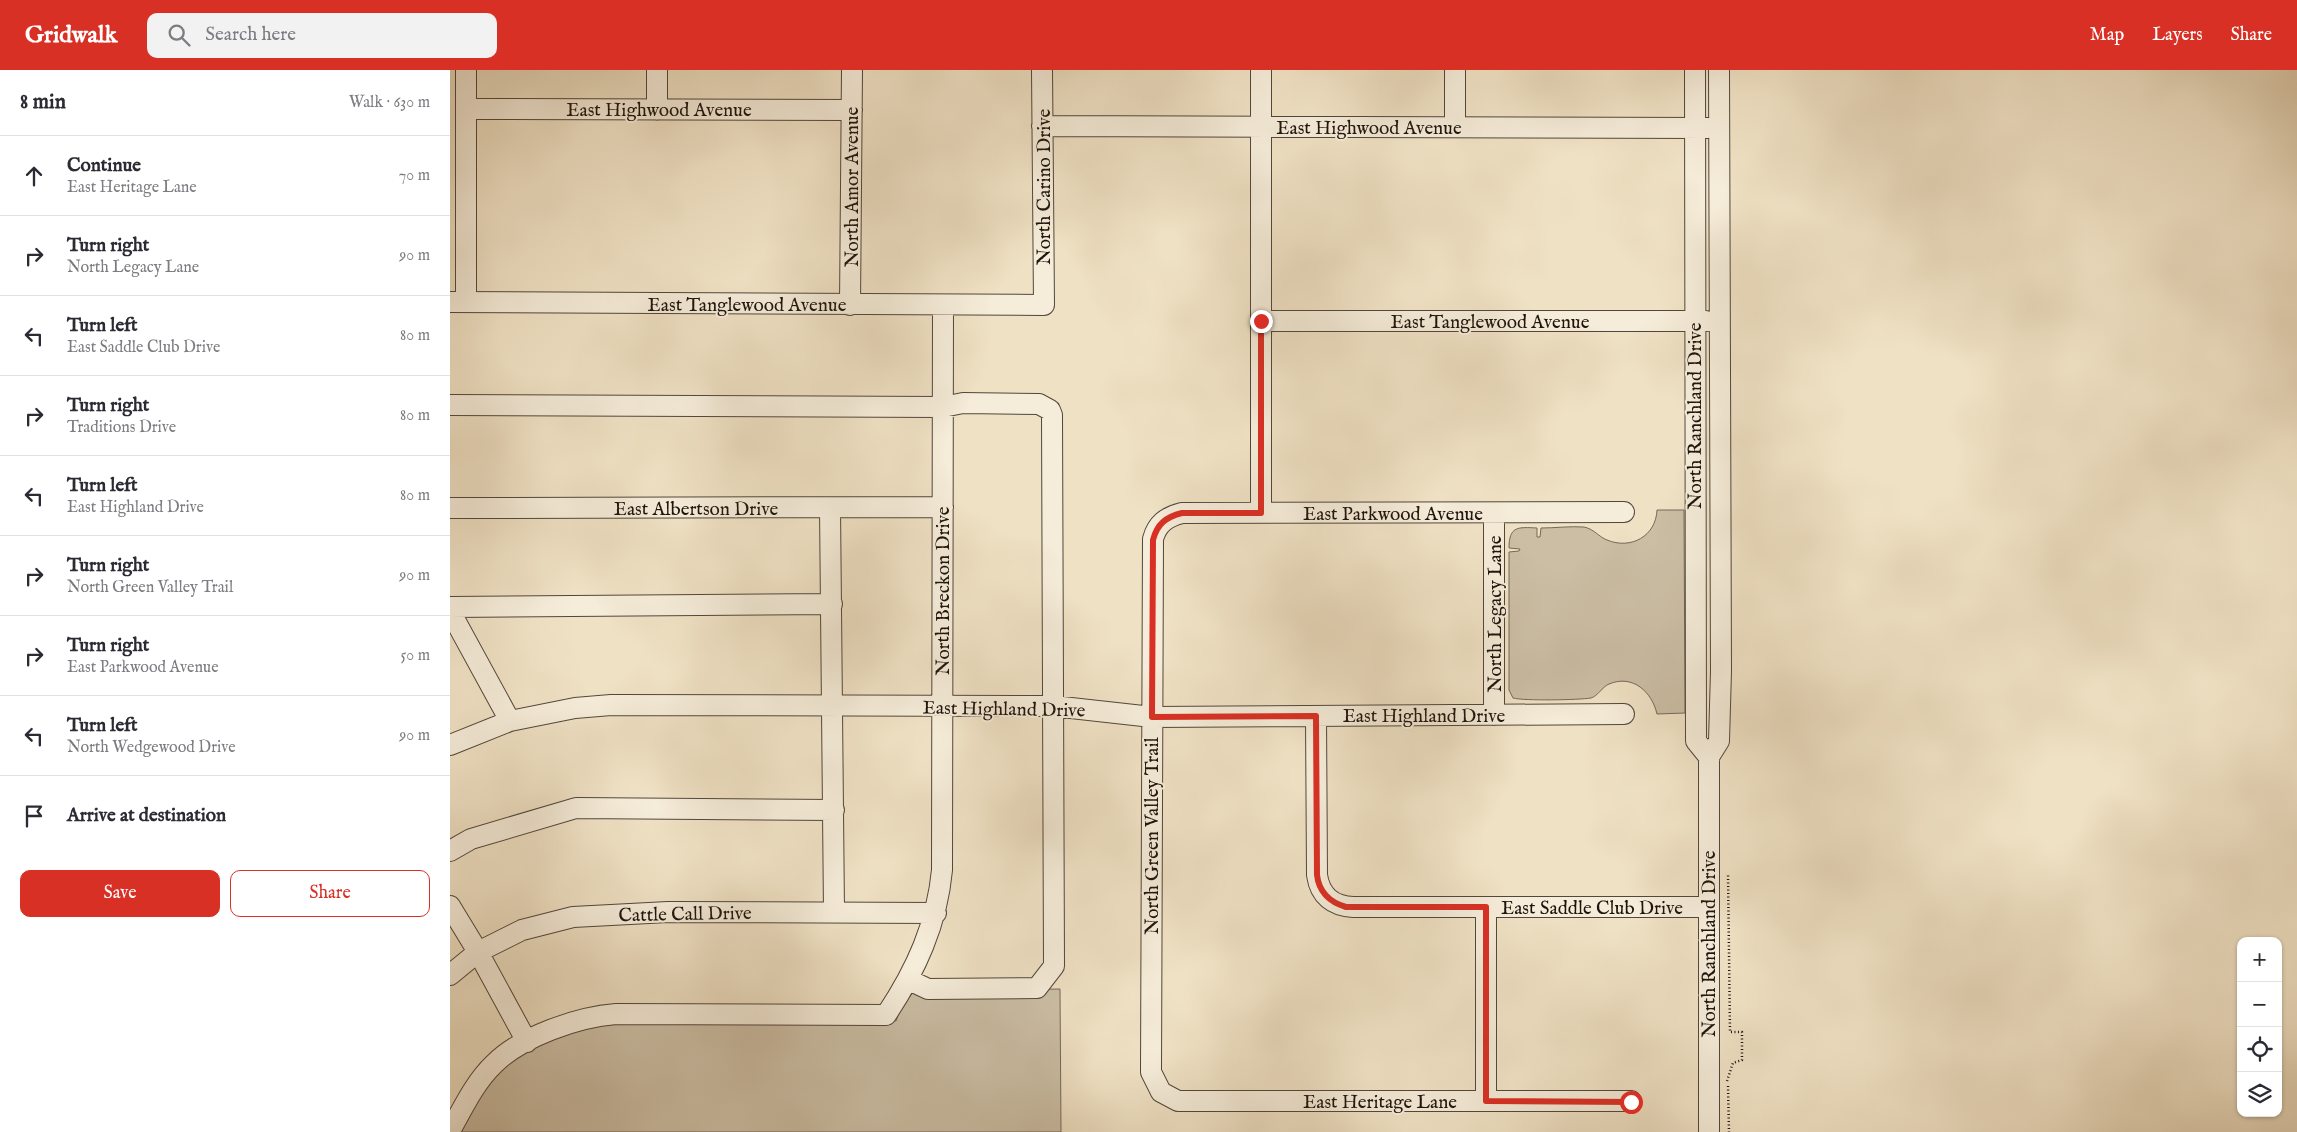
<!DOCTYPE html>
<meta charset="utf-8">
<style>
:root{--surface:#fff;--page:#f2f2f3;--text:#2b2b33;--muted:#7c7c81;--line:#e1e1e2;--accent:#d93025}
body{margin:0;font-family:"IM FELL English",serif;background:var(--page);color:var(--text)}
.controls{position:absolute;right:15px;bottom:15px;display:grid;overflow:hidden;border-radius:10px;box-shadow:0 1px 4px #0004}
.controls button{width:45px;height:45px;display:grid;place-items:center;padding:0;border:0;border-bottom:1px solid var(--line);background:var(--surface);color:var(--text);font:25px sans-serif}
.stop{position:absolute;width:15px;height:15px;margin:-11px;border:4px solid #d93025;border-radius:50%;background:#fff}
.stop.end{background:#d93025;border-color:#fff;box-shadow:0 1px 5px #0008}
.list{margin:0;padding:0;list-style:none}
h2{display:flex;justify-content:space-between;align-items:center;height:65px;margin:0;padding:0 20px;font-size:21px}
h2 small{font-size:16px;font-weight:400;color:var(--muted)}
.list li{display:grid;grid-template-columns:32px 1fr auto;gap:15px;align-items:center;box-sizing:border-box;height:80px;padding:0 20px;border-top:1px solid var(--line)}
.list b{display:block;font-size:19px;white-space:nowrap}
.list p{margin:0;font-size:16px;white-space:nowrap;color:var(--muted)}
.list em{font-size:16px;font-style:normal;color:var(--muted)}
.actions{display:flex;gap:10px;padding:15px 20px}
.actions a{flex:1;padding:11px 0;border:1px solid var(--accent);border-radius:10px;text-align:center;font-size:18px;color:var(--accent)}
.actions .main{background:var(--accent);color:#fff}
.icon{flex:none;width:28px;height:28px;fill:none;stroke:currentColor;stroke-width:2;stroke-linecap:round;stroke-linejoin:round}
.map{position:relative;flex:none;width:1847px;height:1062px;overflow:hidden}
header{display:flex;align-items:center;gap:30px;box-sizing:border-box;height:70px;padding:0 25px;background:var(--accent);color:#fff}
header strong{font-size:24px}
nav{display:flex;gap:28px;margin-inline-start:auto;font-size:18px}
.search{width:350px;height:45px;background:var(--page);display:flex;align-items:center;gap:12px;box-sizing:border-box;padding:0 18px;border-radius:10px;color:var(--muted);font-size:19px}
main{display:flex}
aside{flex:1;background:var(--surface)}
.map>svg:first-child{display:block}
</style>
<header>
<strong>Gridwalk</strong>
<div class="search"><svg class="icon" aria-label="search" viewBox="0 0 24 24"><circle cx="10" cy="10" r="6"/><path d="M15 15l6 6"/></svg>Search here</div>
<nav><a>Map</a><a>Layers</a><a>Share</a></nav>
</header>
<main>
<aside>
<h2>8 min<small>Walk · 630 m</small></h2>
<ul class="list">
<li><svg class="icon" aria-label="ahead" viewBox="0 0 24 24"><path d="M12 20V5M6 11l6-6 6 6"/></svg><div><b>Continue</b><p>East Heritage Lane</p></div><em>70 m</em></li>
<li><svg class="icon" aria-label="right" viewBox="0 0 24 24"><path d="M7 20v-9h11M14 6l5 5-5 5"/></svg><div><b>Turn right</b><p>North Legacy Lane</p></div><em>90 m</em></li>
<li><svg class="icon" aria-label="left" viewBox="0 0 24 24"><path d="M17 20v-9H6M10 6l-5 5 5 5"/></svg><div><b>Turn left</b><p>East Saddle Club Drive</p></div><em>80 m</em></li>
<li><svg class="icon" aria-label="right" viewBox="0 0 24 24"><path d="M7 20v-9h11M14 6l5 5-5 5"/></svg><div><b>Turn right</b><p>Traditions Drive</p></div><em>80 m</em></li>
<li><svg class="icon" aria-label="left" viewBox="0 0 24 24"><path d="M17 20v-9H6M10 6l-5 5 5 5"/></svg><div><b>Turn left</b><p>East Highland Drive</p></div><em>80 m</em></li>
<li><svg class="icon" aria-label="right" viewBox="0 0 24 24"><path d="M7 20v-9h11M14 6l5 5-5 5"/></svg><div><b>Turn right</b><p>North Green Valley Trail</p></div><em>90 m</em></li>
<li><svg class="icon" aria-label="right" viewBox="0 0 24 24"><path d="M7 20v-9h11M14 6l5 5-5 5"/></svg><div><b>Turn right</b><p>East Parkwood Avenue</p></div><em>50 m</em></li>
<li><svg class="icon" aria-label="left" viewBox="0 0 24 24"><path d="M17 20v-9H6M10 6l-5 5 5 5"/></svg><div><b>Turn left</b><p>North Wedgewood Drive</p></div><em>90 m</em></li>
<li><svg class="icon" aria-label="arrive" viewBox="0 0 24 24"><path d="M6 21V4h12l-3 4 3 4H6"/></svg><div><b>Arrive at destination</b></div></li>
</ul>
<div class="actions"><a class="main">Save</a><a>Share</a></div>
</aside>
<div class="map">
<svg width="1847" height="1062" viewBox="0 0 1847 1062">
<rect width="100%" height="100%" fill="#efe1c4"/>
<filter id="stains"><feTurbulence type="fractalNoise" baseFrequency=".004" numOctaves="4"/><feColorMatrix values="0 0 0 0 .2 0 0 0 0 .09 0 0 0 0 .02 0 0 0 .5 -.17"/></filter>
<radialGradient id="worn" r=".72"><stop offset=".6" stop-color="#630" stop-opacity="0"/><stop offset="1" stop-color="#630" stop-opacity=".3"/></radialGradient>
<path fill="#cbbea5" stroke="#74695a" d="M1207,440h27l1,203 -28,1c-5,-22 -24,-40 -48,-30 -7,3 -11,12 -18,14 -12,2 -67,3 -78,0l-4,-8v-138l10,-1 1,-2 -11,-1c0,-22 9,-21 28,-20v9h3l1,-9c14,0 29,-2 43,-1 10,2 15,10 23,13 24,10 49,-4 50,-30z
M610,919l1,143h-604l25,-45 36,-33 77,-35 301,2 4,-11 14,-19z"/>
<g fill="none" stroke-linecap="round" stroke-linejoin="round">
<defs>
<path id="minor" d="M1245,0l1,671 13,16
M16,39l386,1
M207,40v-40
M592,56l666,2
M1005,56v-56
M0,232l594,3 -2,-235
M16,232v-232
M400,235l2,-235
M811,251h445
M0,335l493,2 20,-4 76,1 11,6 2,5 2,551 -17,22 -109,1 -19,-9
M0,438l493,-1
M380,438l4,404
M1174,442l-442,1c-16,4 -25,11 -29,26l-2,533 10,20 17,9h453
M811,443v-443
M1044,443v202
M0,537l382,-3
M0,541l60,110
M866,646l1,159c3,21 16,31 36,32h355
M0,675l60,-24 65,-13 36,-3 442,1 99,11 472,-3
M0,781l21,-12 105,-31 258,2
M0,836l28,46 49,90
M0,905l28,-23 44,-22 51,-13 95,-5 268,1
M1036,1031v-194
M0,1061c13,-23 25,-49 44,-67 28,-28 84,-47 122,-50l270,1c30,-45 51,-91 56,-145l1,-565
M1259,1062v-375l10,-16 2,-70 -2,-601"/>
</defs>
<use href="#minor" stroke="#52473c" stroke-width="22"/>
<path stroke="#1e140e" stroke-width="2.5" stroke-dasharray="1 2.5" stroke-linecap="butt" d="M1277,1011l6,-18 9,-3v-28h-12l-2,-159
M1278,1016l1,46"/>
<use href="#minor" stroke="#f5ecd9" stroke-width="20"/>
</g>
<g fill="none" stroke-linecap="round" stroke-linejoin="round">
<path stroke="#d93025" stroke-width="6" d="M811,251v192h-79c-16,4 -25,11 -29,27l-1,177 164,-1 1,159c2,17 12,27 29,32h140v194l145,1"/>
</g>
<g text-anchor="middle" stroke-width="4" stroke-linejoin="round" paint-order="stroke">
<g font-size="19" fill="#1e140e" stroke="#f5ecd9">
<text x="209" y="46">East Highwood Avenue</text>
<text x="919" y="64">East Highwood Avenue</text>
<text transform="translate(401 117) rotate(-90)" y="7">North Amor Avenue</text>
<text transform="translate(593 117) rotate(-90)" y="7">North Carino Drive</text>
<text x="297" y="241">East Tanglewood Avenue</text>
<text x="1040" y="258">East Tanglewood Avenue</text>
<text transform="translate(1244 346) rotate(-90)" y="7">North Ranchland Drive</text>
<text x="246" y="445">East Albertson Drive</text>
<text x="943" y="450">East Parkwood Avenue</text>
<text transform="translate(492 521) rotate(-90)" y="7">North Breckon Drive</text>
<text transform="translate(1044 544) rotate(-90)" y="7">North Legacy Lane</text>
<text transform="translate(554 638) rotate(1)" y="7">East Highland Drive</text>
<text x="974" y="652">East Highland Drive</text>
<text transform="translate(701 766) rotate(-90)" y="7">North Green Valley Trail</text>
<text x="1142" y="844">East Saddle Club Drive</text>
<text transform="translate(235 843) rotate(-1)" y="7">Cattle Call Drive</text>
<text transform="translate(1258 874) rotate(-90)" y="7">North Ranchland Drive</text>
<text x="930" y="1038">East Heritage Lane</text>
</g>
</g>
<rect width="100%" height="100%" filter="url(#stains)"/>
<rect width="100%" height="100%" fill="url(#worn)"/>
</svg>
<div class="controls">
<button>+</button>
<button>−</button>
<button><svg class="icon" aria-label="locate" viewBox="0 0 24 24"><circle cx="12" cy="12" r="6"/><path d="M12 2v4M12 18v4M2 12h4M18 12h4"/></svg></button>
<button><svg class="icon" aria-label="layers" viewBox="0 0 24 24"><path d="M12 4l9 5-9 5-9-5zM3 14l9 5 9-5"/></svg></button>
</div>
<div class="stop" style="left:1181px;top:1032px"></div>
<div class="stop end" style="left:811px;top:251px"></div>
</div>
</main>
